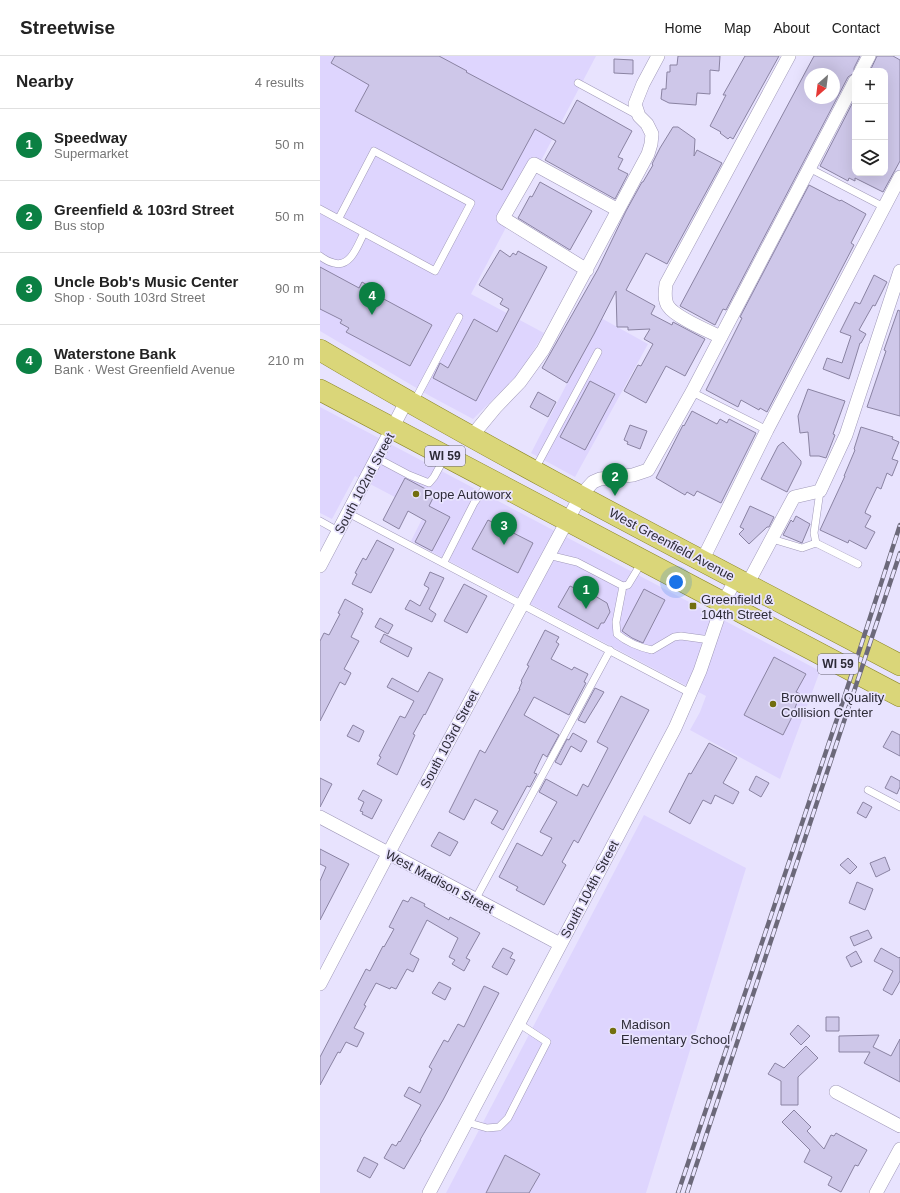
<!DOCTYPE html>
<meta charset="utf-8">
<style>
:root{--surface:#fff;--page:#f6f6f6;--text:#222;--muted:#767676;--line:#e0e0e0;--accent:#0b8043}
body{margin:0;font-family:Helvetica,sans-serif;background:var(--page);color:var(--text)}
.controls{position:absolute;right:12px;top:12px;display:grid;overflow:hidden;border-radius:8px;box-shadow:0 4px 16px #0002}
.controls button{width:36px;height:36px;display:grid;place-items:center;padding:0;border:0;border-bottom:1px solid var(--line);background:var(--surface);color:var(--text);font:20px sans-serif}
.compass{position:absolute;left:484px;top:12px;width:36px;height:36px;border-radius:50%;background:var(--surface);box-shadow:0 4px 16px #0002;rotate:208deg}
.you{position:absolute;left:356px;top:526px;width:14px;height:14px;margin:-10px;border:3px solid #fff;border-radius:50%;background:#1a73e8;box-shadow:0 0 0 6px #1a73e833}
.badge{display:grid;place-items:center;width:26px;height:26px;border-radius:50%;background:var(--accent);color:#fff;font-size:13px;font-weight:700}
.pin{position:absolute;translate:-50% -33px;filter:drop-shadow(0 1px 2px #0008)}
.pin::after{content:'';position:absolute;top:21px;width:14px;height:12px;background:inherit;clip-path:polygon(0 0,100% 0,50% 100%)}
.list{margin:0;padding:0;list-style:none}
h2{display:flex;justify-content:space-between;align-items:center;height:52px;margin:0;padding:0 16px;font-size:17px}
h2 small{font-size:13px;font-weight:400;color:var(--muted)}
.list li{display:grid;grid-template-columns:26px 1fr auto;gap:12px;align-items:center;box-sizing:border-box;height:72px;padding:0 16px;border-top:1px solid var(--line)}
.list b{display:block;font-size:15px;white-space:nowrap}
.list p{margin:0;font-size:13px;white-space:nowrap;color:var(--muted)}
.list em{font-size:13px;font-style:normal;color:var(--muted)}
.icon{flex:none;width:22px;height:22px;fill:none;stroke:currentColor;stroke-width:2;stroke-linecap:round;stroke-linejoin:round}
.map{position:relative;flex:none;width:580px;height:1137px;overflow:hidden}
header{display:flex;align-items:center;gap:24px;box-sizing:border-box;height:56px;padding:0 20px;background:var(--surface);border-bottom:1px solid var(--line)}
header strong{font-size:19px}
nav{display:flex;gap:22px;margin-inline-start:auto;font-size:14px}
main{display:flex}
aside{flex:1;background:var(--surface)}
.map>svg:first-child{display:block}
</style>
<header>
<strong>Streetwise</strong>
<nav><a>Home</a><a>Map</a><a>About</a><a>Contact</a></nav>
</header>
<main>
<aside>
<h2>Nearby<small>4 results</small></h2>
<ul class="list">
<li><span class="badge">1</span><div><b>Speedway</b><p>Supermarket</p></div><em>50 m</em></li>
<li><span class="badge">2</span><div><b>Greenfield &amp; 103rd Street</b><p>Bus stop</p></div><em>50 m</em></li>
<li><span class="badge">3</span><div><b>Uncle Bob's Music Center</b><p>Shop · South 103rd Street</p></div><em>90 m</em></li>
<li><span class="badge">4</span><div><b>Waterstone Bank</b><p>Bank · West Greenfield Avenue</p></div><em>210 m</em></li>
</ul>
</aside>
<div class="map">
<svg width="580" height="1137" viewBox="0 0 580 1137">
<rect width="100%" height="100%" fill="#e8e3fe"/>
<path fill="#ded5fe" d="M0,0h276l-125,238 73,39 -24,40 -47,46 -43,-23 -110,-65z
M281,262l47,26 -73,133 -44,-24z
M0,351l500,264 -40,108 -90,-49 10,-18 6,-16 -295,-155 14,-28 -70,-37 -23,43 -12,-6z
M324,759l102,53 -100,325h-200z"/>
<path fill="#cec7e9" stroke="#8a83a2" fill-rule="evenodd" d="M15,0h104l28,15 -1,1 98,52 13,-24 55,31 -14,26 5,2 -5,10 10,5 -13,25 -70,-39 11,-19 -21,-12 -33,61 -147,-79 14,-26 -38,-22z
M358,0h42l-1,15 -9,-1v24l-13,-1 -1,12 -27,-2 -8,-4 1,-10h4l1,-17h3v-7h7z
M425,0h34l-46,83 -3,-2 -2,2 -8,-6 1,-1 -11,-6 16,-31h-3z
M494,0h46l-6,12v5l-6,4 -122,233 -3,-1 -8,16 -2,-1 -33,-18zM490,18h24v24h-24z
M557,0h16l7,4v101l-17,31 -28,-14v3l-6,-3 -1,3 -28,-15 35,-68v75h30v-102h-15z
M294,3l19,1v14l-19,-1z
M353,71h5l17,12 -1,17 3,-6 25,13 -55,101 -21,-11 -20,37 29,16 -4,8 21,11 1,-3 32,17 -20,37 -19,-10 -20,37 -22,-12 14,-26 3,1 12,-22 -9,-5 6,-10 -22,1v-3h-11l-1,-36 -22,43 -27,49 -25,-15 56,-99 28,-58 16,-29h1l10,-17 -1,-1 8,-16z
M220,126l52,29 -22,39 -52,-32 12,-22 2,1z
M489,129l31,16 1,-1 25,14 -15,29 3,2 -87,167 -7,-4 -1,2 -18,-10 -3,7 -32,-17 36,-72 -2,-1z
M180,194l10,7 3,-4 3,2 2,-4 29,16 -71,134 -43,-23 7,-15 8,5 26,-49 23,13 12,-23 -9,-5 3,-5 -24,-14z
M0,211l39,21 3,-6 9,5 -2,4 63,34 -22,41 -64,-34 3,-4 -9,-5 2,-3 -22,-11z
M554,219l13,7 -12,24 -2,-1 -14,25 7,4 -5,9h-1l-11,36 -26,-10 4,-11 15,5 9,-27 -11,-4 15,-30 5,2z
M578,254l2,1v105l-33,-9 19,-56 -2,-1z
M270,325l25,13 -30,56 -25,-13z
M488,333l37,12 -12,33 2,1 -9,23 -7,-2h-9l-2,-24 -8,1 -2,-17z
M218,336l18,10 -8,15 -18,-10z
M372,355l25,13 3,-5 7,4 2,-4 27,14 -35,70 -24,-12 -3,5 -7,-4 -2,3 -29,-17 27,-53 1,1z
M310,369l17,6 -7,18 -13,-5 1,-2 -4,-2z
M541,371l32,10 -1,2 7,3 -7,17 6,2 -6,15 -5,-3 -6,16 -4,-2 -11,23 -1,3 6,3 -6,11 10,5 -9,17 -17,-9 -1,3 -28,-13 25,-54h-1l11,-26 -1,-1z
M463,386l18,19v3l-14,28 -26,-13 17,-33z
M85,422l30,16 -6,12 21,11 -18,34 -17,-9 11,-21 -18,-10 -9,18 -16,-9z
M430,450l24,11 -5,10h-2l-18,17 -10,-10 5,-5 -4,-2z
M476,460l14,8 -8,19 -19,-8 8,-15 2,2z
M168,464l45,23 -15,30 -46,-24z
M57,484l17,9 -23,44 -19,-9 5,-10 -2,-1 8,-15 3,2z
M110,516l14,6 -15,31 7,5 -4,8 -27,-13 5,-9 10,6 9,-18 -5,-3z
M144,528l23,12 -20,37 -23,-12z
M250,530l17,8 3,-1 17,10 3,9 -6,11h-3l-3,6 -40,-22z
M324,533l21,11 -22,43 -11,-5 -10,-7z
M25,543l18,10 -2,3 2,1 -12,24 8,4 -15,28 7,4 -6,12 -5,-3 -20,39v-80l4,-8 5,2 11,-21 -2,-1z
M60,562l13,7 -5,9 -13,-7z
M225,574l14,7 -3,5 3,2 -8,15 21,11 2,-3 14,7 -4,8 2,1 -17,32 -35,-18 -10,18 35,20 -12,22 -4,-3 -9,19 3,1 -7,13 -3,-1 -24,44 -12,-7 7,-12 -23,-12 -11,21 -15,-8 31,-62 5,3 35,-64h-1l3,-7 -1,-1 8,-15 -2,-1z
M64,578l28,14 -4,9 -28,-15z
M454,601l32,17 -10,18 4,2 -9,25 -8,16 -39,-20z
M109,616l14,7 -18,36 -1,-1 -11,20 2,1 -18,40 -20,-11 4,-7 -2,-1 21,-40 5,2 9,-17 -27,-14 5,-9 26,14z
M275,632l9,4 -19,31 -7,-3z
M301,640l28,14 -71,133 -4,-3 -12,22 4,3 -22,40 -28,-15 2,-3 -19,-10 18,-34 25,13 10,-18 -12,-6 17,-30 -18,-10 7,-13 31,17 6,-12 5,3 20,-39 -11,-6z
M33,669l11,6 -5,11 -12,-6z
M572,675l8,4v21l-17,-9z
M253,677l14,8 -6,11 -10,-6 -10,19 -6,-3 12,-23 2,1z
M389,687l28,15 -14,25 16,9 -6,12 -18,-9 -4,9 -8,-4 -13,24 -21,-12 20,-39 2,1z
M436,720l13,7 -8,14 -12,-7z
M571,720l9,5v6l-3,7 -12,-6z
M0,722l12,6 -12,23z
M43,734l19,10 -10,19 -10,-5 1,-2 -3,-1 4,-9 -6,-3z
M543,746l9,5 -6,11 -9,-5z
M119,776l19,10 -8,14 -19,-10z
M0,793l29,15 -29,56v-39l6,-14 -6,-3z
M565,801l5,13 -14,7 -6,-14z
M528,802l9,9 -7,7 -10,-9z
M537,826l16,7 -8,21 -16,-7z
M91,841l14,7 -1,2 25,14 1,-3 30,16 -14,25 4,2 -6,11 -12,-7 3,-4 -6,-3 9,-19 -31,-18 -17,34 9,5 -6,13 -6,-3 -11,20 -5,-2 -1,2 -14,-6 -12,22 2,1 -12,22 10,5 -7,14 -11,-5 -6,11 -2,-1 -18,33v-28l46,-88 4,2 13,-25 1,1 10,-18 -5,-2 14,-27 5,2z
M548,874l4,8 -18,8 -4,-9z
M183,892l10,5 -3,5 5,2 -8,15 -15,-8z
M561,892l18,10 1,-1v24l-8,14 -9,-5 10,-19 -19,-10z
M536,895l6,11 -11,5 -5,-10z
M119,926l12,6 -6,12 -13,-7z
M164,930l15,7 -56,107 -23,40h1l-17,29 -20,-11 8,-14 4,2 3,-5 1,1 21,-37 -17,-9 5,-9 11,6 12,-24 -3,-2 15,-27 4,2 10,-18 6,3z
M506,961h13v14h-13z
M478,969l12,11 -9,9 -11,-11z
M559,979l-6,12 18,9 9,-17v43l-36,-19 6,-11h-31v-16z
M486,990l12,12 -20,19v28h-17v-24l-13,-7 7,-11 9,5z
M474,1054l17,17 -4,4 17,18 7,-14 3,1 2,-3 31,17 -9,16 -3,-1 -14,27 -13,-7 4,-8 -28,-15 6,-12 -28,-28z
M185,1099l35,19 -11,19h-43z
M44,1101l14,7 -8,14 -13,-7z"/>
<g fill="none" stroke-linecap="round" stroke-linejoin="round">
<defs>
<path id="lane" d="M258,27l61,33
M489,112l75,39
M0,153l115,62 36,-68 -97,-52 -35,67
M0,200c4,3 9,6 14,7 17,5 24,-19 30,-30
M372,336l75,38
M94,346l45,-85
M57,402l32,17 20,8 5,-6 11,-20
M215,413l63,-117
M28,457l342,180
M0,465l18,10
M452,483l30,9 14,-5 -2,-10 6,-42
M496,487l42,21
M228,499l29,7 46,24 5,-1 14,-23
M124,506l30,-59 16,-22
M303,530l-7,36 1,12c11,9 21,13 35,16l22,-13 7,-1 29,4
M548,734l32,17
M155,844l135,-250
M146,1066l21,6 12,-1 9,-9 39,-76 -29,-19"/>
<path id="street" d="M541,15l8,-15
M267,214l-84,-52 31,-54 84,46
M401,281c-13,-6 -46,-20 -53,-31 -4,-6 -3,-14 -2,-22l123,-228
M151,381l24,-29 25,-26 23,-32 105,-196 3,-10 1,-10 -5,-10 -8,-8 -4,-12 8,-20 15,-28
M382,505l65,-131 133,-253
M0,510l87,-166
M427,529l47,-88 26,-6 26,-56 54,-164
M0,761l240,127
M0,928l75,-143 186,-346 12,-13 7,-3 33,-4 15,-5 44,-78 163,-311
M516,1036l64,34
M109,1137l246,-465 25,-57 23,-68 13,-24
M556,1137l24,-44"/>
<path id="primary" d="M0,294c189,112 385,212 580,315
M0,334l580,306"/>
</defs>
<use href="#lane" stroke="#a099b9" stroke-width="8"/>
<use href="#street" stroke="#a099b9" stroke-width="14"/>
<use href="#primary" stroke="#8e8928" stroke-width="22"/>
<use href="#lane" stroke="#fff" stroke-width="7"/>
<use href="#street" stroke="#fff" stroke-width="13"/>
<use href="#primary" stroke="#dad679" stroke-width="21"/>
<defs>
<path id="rail" d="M358,1137l167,-498 55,-170
M367,1137l213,-640"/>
</defs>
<use href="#rail" stroke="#6c697a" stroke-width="4.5"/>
<use href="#rail" stroke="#e8e3fe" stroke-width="3" stroke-dasharray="9" stroke-linecap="butt"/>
</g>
<g fill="#726e0e" stroke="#e8e3fe" stroke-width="1.5">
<circle cx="96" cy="438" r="4"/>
<rect x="369" y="546" width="8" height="8" rx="2"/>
<circle cx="453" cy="648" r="4"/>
<circle cx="293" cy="975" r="4"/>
</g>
<g text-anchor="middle" stroke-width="3.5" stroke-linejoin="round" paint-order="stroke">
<g fill="#e8e3fe" stroke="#656273" stroke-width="1">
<rect x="105" y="390" width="40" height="20" rx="3"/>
<rect x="498" y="598" width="40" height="20" rx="3"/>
</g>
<g font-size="12" font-weight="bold" fill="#2d2b37">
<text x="125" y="404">WI 59</text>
<text x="518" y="612">WI 59</text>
</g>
<g font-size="13" fill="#2d2b37" stroke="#e8e3fe">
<text transform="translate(44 427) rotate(-62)" y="5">South 102nd Street</text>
<text transform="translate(352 488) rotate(28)" y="5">West Greenfield Avenue</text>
<text transform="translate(129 683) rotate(-62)" y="5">South 103rd Street</text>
<text transform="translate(120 825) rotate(28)" y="5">West Madison Street</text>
<text transform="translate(269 833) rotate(-62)" y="5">South 104th Street</text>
</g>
<g font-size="13" fill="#2d2b37" stroke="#e8e3fe" text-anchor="start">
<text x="104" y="443">Pope Autoworx</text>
<text x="381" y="548">Greenfield &amp;<tspan x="381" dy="15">104th Street</tspan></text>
<text x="461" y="646">Brownwell Quality<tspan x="461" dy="15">Collision Center</tspan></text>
<text x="301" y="973">Madison<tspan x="301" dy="15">Elementary School</tspan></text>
</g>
</g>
</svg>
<div class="controls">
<button>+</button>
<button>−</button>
<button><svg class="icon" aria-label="layers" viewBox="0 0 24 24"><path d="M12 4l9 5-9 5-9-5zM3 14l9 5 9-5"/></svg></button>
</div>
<svg class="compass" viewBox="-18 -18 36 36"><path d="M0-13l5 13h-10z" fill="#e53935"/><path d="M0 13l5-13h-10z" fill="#767676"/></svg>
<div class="you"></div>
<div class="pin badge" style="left:266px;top:553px">1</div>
<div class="pin badge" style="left:295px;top:440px">2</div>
<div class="pin badge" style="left:184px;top:489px">3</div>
<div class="pin badge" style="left:52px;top:259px">4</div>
</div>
</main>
